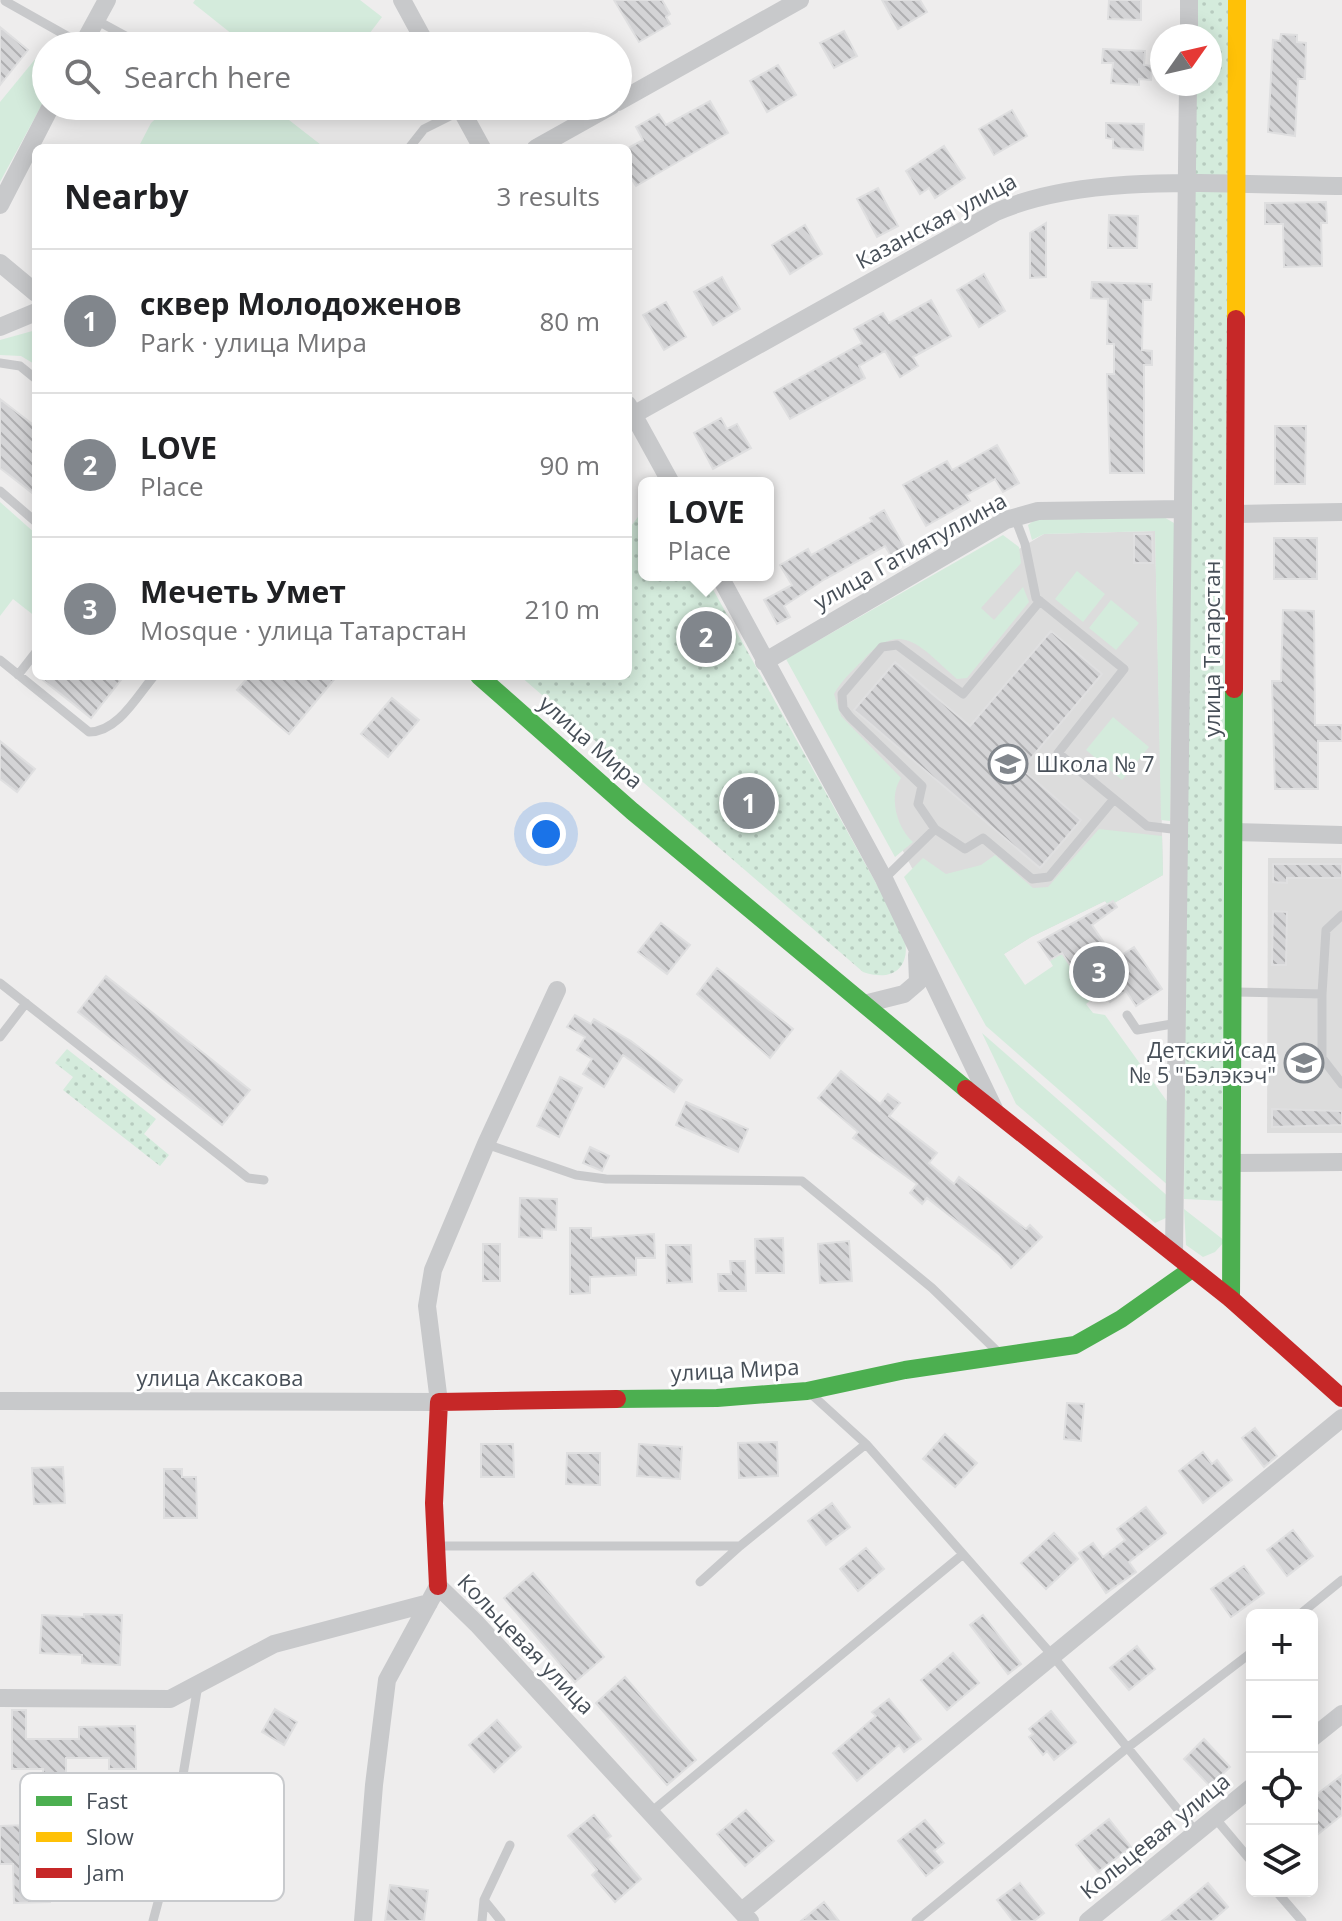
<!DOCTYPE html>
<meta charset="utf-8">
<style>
:root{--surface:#fff;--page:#f6f6f6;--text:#202124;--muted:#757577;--line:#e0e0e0;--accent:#81868c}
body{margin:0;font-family:"Open Sans",sans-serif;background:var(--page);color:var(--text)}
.controls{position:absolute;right:24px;bottom:24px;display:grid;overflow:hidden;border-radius:12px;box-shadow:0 4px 20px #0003}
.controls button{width:72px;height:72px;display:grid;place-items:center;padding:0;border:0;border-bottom:2px solid var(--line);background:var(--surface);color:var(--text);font:40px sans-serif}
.compass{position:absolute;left:1150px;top:24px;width:72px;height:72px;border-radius:50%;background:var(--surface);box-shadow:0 4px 20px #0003;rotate:56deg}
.you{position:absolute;left:546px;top:834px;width:28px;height:28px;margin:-20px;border:6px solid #fff;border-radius:50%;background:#1a73e8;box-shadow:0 0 0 12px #1a73e833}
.badge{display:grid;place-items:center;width:52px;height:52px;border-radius:50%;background:var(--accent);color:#fff;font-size:26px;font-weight:700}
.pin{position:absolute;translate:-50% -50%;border:4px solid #fff;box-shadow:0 2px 8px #0006}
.popup{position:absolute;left:638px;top:477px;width:136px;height:104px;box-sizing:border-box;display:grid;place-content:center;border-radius:12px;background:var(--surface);filter:drop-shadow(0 2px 6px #0005);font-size:26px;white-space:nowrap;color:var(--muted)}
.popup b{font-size:30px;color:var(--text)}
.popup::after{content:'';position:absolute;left:50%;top:100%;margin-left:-16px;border:16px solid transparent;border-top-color:var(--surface)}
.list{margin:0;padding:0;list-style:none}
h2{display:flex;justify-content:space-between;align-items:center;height:104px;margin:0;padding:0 32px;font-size:34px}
h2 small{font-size:26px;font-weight:400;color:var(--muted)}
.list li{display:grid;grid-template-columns:52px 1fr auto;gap:24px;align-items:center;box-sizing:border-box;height:144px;padding:0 32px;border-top:2px solid var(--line)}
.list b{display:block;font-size:30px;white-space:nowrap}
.list p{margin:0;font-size:26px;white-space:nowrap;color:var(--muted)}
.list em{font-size:26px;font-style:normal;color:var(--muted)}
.icon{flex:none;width:44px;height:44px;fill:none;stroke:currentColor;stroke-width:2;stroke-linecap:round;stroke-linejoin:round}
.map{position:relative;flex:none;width:1342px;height:1921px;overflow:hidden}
.search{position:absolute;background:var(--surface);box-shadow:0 4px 20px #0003;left:32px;top:32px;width:600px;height:88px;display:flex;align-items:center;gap:20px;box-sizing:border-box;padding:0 28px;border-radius:44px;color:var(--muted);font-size:30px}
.panel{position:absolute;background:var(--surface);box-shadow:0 4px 20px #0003;left:32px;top:144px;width:600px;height:536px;border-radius:12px}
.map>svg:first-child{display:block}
</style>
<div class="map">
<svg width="1342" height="1921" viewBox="0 0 1342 1921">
<defs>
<pattern id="park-dots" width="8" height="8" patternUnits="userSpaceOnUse" patternTransform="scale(2)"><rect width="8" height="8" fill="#d4ebdc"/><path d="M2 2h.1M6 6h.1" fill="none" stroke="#b7cbbf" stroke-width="1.8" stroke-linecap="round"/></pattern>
<pattern id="building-back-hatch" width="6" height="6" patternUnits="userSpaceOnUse" patternTransform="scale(2)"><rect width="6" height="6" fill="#d4d4d6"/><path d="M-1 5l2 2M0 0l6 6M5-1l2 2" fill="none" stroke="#aeaeb0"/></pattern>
</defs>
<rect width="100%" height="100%" fill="#eeeded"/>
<path fill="#dcdcdc" d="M1155,531l8,344 -54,31 -4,-5 -74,36 -27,17 -92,-86 -102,-193 234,-141z
M1268,858h74v275h-75z"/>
<path fill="#d4ebdc" d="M195,0h165l22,17 -22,29h-113l-54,-43z
M41,52l5,6v39l-46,85v-80z
M169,106h102l54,42h-187l13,-25z
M36,330v35l-15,-9 -21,-1v-15z
M0,502l36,32v83l-23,-18 -13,17z
M1162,516l12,7 2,22 -6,276 -9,-1 -6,-289 -111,3 -12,6 -4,-15 8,-6z
M1003,535l16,12 2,16 -40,45 13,12 29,-33 6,15 -62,76 -10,1c-35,-30 -55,-62 -94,-19 -11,11 -22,21 -29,34l7,22 60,62c-13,19 -4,50 12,64l-18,15 -109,-198z
M1077,571l28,23 -22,28 -28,-23z
M1111,600l28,23 -23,27 -27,-22z
M1113,717l36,30 -27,33 -36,-30z
M1099,829l63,7 1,39 -54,31 -4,-5 -74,36 -27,17 21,31 28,-19 -3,-5 21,-14v20l21,32 -6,5 7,9 12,2 69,96 -4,76 -184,-161 -82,-149 19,-19 23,16 35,-9 14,-10 38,33 15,-1z
M982,1033l189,166 -3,18 -13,6 -139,-119z
M1184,1209l41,32 -10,11 -12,5 -17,-12z"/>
<path fill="url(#park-dots)" d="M1190,0h41l-5,1201 -42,-2 6,-1115h20v-48h-20z
M644,509v66h61l197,355c12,32 -5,54 -39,42l-343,-296h108v-146z
M67,1049l89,70 -12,15 25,21 -9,11 -97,-76 10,-13 -18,-14z"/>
<path fill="url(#building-back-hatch)" stroke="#dfdfe0" stroke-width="2" d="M614,0h48l8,14 -4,3 4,7 -31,18z
M882,0h38l7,12 -29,17z
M1109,0h32v20l-33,-1z
M0,27l28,23 -28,35z
M844,31l13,25 -23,12 -14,-25z
M1281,34l16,1v7l9,1 -1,36h-7l-3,57 -27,-4 5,-92 7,1z
M1103,49l42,2 -1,14 8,1 -1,14 -12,-1v6l-28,-2 2,-20h-11z
M778,65l18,30 -29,17 -17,-31z
M710,101l18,32 -92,53 -8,-13v-25l15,-8 -7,-13 23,-13 7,11z
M1012,110l15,26 -33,19 -15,-26z
M1106,123l38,1 -1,26 -30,-2v-9l-7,-1z
M944,146l21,32 -30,20 -6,-10 -9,6 -14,-23z
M878,188l20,38 -21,11 -20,-38z
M1326,202l1,21h-6l1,43 -38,1 -1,-43h-18v-21z
M1109,215l29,1 -1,32h-29z
M1046,223v54l-16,1v-45z
M805,225l17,29 -32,20 -18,-29z
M984,274l21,37 -26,16 -22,-37z
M722,277l18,32 -27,16 -19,-33z
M1092,282l60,2 -1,16h-8l-1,50 10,1v14h-8v108h-34l-3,-99h7v-30h-7l1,-45 -17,-1z
M931,300l20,36 -38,21 5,9 -18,11 -15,-26 -26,15 6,12 -75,41 -16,-27 88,-49 -8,-14 29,-16 6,10z
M666,302l20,35 -22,13 -21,-35z
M0,399l36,28v69l-36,-28z
M721,418l6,11 10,-5 14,24 -38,21 -19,-36z
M1275,426h31l-1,58h-30z
M997,445l22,38 -16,9 -8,-13 -29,16 4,6 -44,25 -23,-41 44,-24 5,9z
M884,510l21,38 -14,8 -6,-10 -60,33 -41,27 6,11 -13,7 -13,-24 28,-15 -12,-20 28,-16 3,6 61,-34 -2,-3z
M1134,534h18l1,29h-19z
M1274,538h43v41h-43z
M1283,610l31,1 1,114h27v16h-24v48h-43l-3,-108h9z
M1051,631l51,43 -80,95 59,51 -41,48 -186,-158 41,-48 75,64z
M38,676h86l-33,42z
M249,676h88l-48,58 -52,-44z
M392,698l27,22 -31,37 -27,-23z
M0,741l35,28 -18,23 -17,-13z
M1273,864h69v14h-55v5l-14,-1z
M1113,901l4,6 -25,18 23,34 19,-12 28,42 -26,17 -10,-15 -16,11 -7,-10 -11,7 -30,-46 -12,7 -12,-18z
M1273,911l14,1 -1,53h-14z
M661,923l29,22 -23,29 -29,-22z
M717,968l76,61 -23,29 -73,-64z
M106,976l144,114 -28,35 -144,-113z
M575,1015l16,9 3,-5 37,22 51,39 -8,12 -51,-37 -19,32 -21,-13 9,-15 -15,-9 8,-13 -18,-10z
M841,1071l39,33 8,-10 12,9 -11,13 48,37 -8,10 25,21 5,-7 67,52 4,-4 12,12 -31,31 -11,-13 -73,-57 -5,6 -12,-11 7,-9 -64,-46 5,-6 -40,-34z
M560,1077l22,11 -23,49 -22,-11z
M686,1102l62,27 -10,23 -62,-27z
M1272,1109l70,2v14l-70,2z
M590,1147l19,9 -7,15 -19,-8z
M520,1198l37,1 -1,31 -14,-1v9l-23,-1z
M570,1228h21v10l63,-4 1,24h-19v17l-46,2v16l-20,1z
M783,1238l1,35h-28l-1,-34z
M849,1241l3,40 -32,2 -2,-39z
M483,1244h17v37h-17z
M666,1245h25l1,37 -25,1z
M730,1261h15l1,30h-27l-1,-17h13z
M1067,1403l17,1 -3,37 -17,-2z
M1255,1428l22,28 -13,11 -22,-29z
M945,1434l32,29 -22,24 -32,-28z
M777,1442l1,34 -39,2 -1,-35z
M481,1444h32l1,33h-33z
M639,1444l43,3 -2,32 -43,-3z
M1203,1452l9,12 5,-4 15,20 -29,23 -24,-32z
M567,1453h33v32l-34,-1z
M63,1467l2,36 -31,1 -2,-36z
M164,1469h18v8h14l1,41h-33z
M832,1503l18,24 -24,18 -18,-24z
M1146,1507l20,26 -37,29 7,10 -30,21 -27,-40 14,-10 10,14 22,-17 -8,-11z
M1293,1530l20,26 -26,20 -20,-26z
M1054,1533l24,26 -32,30 -25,-26z
M866,1548l18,21 -26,22 -18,-22z
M1244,1566l20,27 -33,24 -20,-28z
M533,1573l71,84 -29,25 -71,-84z
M84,1614l38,1 -2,50 -38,-2v-8l-42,-2 2,-38 42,2z
M983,1615l38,49 -13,10 -38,-49z
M1137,1646l18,23 -26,21 -19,-22z
M953,1653l26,30 -32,27 -26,-30z
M625,1677l71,83 -29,25 -71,-82z
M889,1699l32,40 -17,13 -5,-7 -42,36 -24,-28 43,-37 -4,-4z
M275,1709l22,13 -13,23 -22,-13z
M12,1710h14v29h53v-12l56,-1 1,43h-27v-11h-43v22h-23v-11h-31z
M1051,1711l25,31 -22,18 -7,-9 -4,4 -14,-18 4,-3 -4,-5z
M497,1720l24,27 -27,25 -25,-27z
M1204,1739l26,28 -20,19 -26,-27z
M1342,1775v40l-30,24v-41z
M746,1810l28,31 -29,25 -28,-32z
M594,1815l17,21 -4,3 34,40 -26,23 -23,-27 5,-5 -29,-34z
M1109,1819l22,28 -33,25 -22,-27z
M925,1820l19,23 -10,8 9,11 -17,14 -28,-35z
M27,1825l2,45 20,-1 1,33 -36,1 -1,-39h-13v-38z
M1020,1883l24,30 -10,8h-21l-16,-21z
M1208,1883l20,24 -16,14h-50z
M390,1885l38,5 -4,31h-39z
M824,1902l15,19h-38z"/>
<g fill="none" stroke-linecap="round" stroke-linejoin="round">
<path stroke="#c8c9cb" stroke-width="9" d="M5,1l78,44
M96,20l35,19
M409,148l15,-19 38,-19
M0,363l20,3 16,13
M0,491l36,31
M1015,518l10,26 11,54 88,71 -66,84 89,73 33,4
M0,660l89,72c29,0 48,-36 65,-56
M18,675l18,-23
M935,829l30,20 18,-11 49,41 17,-2 65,-78
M884,879l51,-50 -17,-25 4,-18 -72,-69 -7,-9 -1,-14 40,-47 15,-2 66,49 77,-93
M0,983l248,195 16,2
M1236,992l86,2v64l20,26
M1322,994l4,-64 16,-15
M1127,1015l10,15 41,-7
M0,1037l26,-34
M486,1144l90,31 30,4 196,2 130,107 68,66
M810,1393l56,51 186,211 145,178
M436,1546h304l126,-102
M700,1582l40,-36
M1299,1615l43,-35
M651,1812l311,-257
M1215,1818l37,44
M1276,1891l26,30
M484,1900l17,21
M153,1921l15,-56 30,-180
M482,1921l2,-21 26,-55
M916,1921l211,-173 125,-96"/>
<path stroke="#c8c9cb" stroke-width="18" d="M402,0l25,46
M1189,36v-36
M82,46l25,-46
M618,102l182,-102
M459,106l23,42
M536,148l75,-42
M0,205l51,-99
M0,263l36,30
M0,327l36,-15
M628,405l43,78
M633,415l363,-203c96,-42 240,-26 346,-26
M1237,514l105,-2
M719,575l165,304 110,230
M764,662l242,-142 32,-9 145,-2
M1234,832l108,3
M864,1004l40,-10 14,-12 -1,-27
M1232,1163l110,-1
M1174,1254l14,-1170
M0,1401l439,1 -12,-96 6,-36 53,-126 71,-154
M0,1698l170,1 104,-55 155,-41
M1312,1738l30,-24
M742,1911l600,-493
M363,1921l11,-136 13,-105 51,-94 39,38 273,297
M1088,1921l164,-134"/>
<path stroke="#4caf50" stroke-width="18" d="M479,676l153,135 334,278
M1231,1299l3,-610
M617,1399l100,-1 90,-7 98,-21 170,-25 46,-26 71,-50"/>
<path stroke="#ffc107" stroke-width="18" d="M1236,319l1,-319"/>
<path stroke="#c62828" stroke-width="18" d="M1234,689l2,-370
M966,1089l265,210 111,99
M438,1586l-4,-83 5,-101 178,-3"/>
</g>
<defs>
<symbol id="school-ring" viewBox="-11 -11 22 22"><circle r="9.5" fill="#fff" stroke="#81868c" stroke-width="1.5"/><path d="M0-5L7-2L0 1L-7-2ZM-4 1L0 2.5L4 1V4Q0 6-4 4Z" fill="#81868c"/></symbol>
</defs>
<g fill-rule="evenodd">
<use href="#school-ring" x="986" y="742" width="44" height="44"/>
<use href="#school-ring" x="1282" y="1041" width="44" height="44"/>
</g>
<g text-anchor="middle" stroke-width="6" stroke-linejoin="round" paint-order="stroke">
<g font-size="22" fill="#474f58" stroke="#fff">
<text transform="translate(936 221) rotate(-28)" y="8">Казанская улица</text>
<text transform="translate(910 551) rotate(-29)" y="8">улица Гатиятуллина</text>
<text transform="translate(1212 649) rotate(-90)" y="8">улица Татарстан</text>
<text transform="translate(591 742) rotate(41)" y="8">улица Мира</text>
<text transform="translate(735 1370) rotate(-3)" y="8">улица Мира</text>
<text x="220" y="1386">улица Аксакова</text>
<text transform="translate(526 1644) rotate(46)" y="8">Кольцевая улица</text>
<text transform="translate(1155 1836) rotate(-39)" y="8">Кольцевая улица</text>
</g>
<g font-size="22" fill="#474f58" stroke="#fff" text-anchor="start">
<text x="1036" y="772">Школа № 7</text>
<text x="1276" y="1058" text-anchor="end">Детский сад<tspan x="1276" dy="25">№ 5 "Бэлэкэч"</tspan></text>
</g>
</g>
<rect x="20" y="1773" width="264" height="128" rx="12" fill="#fff" stroke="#c8cacd" stroke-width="2"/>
<rect x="36" y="1796" width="36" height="10" fill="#4caf50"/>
<rect x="36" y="1832" width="36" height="10" fill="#ffc107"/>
<rect x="36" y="1868" width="36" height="10" fill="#c62828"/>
<g font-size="22" fill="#474f58">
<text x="86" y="1809">Fast</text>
<text x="86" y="1845">Slow</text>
<text x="86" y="1881">Jam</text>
</g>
</svg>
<div class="controls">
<button>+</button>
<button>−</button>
<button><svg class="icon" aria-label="locate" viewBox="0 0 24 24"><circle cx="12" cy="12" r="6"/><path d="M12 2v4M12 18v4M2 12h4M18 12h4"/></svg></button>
<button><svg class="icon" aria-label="layers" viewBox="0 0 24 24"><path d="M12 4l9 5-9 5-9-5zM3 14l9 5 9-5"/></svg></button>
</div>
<svg class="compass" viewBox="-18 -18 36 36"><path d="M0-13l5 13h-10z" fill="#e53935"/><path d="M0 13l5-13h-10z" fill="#757577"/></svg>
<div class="you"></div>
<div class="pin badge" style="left:749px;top:803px">1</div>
<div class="pin badge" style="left:706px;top:637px">2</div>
<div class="popup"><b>LOVE</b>Place</div>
<div class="pin badge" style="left:1099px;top:972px">3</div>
<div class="search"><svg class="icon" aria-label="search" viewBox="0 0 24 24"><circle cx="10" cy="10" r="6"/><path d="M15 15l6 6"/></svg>Search here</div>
<section class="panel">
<h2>Nearby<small>3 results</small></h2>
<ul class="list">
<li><span class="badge">1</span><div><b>сквер Молодоженов</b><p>Park · улица Мира</p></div><em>80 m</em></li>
<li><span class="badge">2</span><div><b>LOVE</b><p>Place</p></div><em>90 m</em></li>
<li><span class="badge">3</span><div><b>Мечеть Умет</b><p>Mosque · улица Татарстан</p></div><em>210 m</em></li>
</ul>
</section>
</div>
